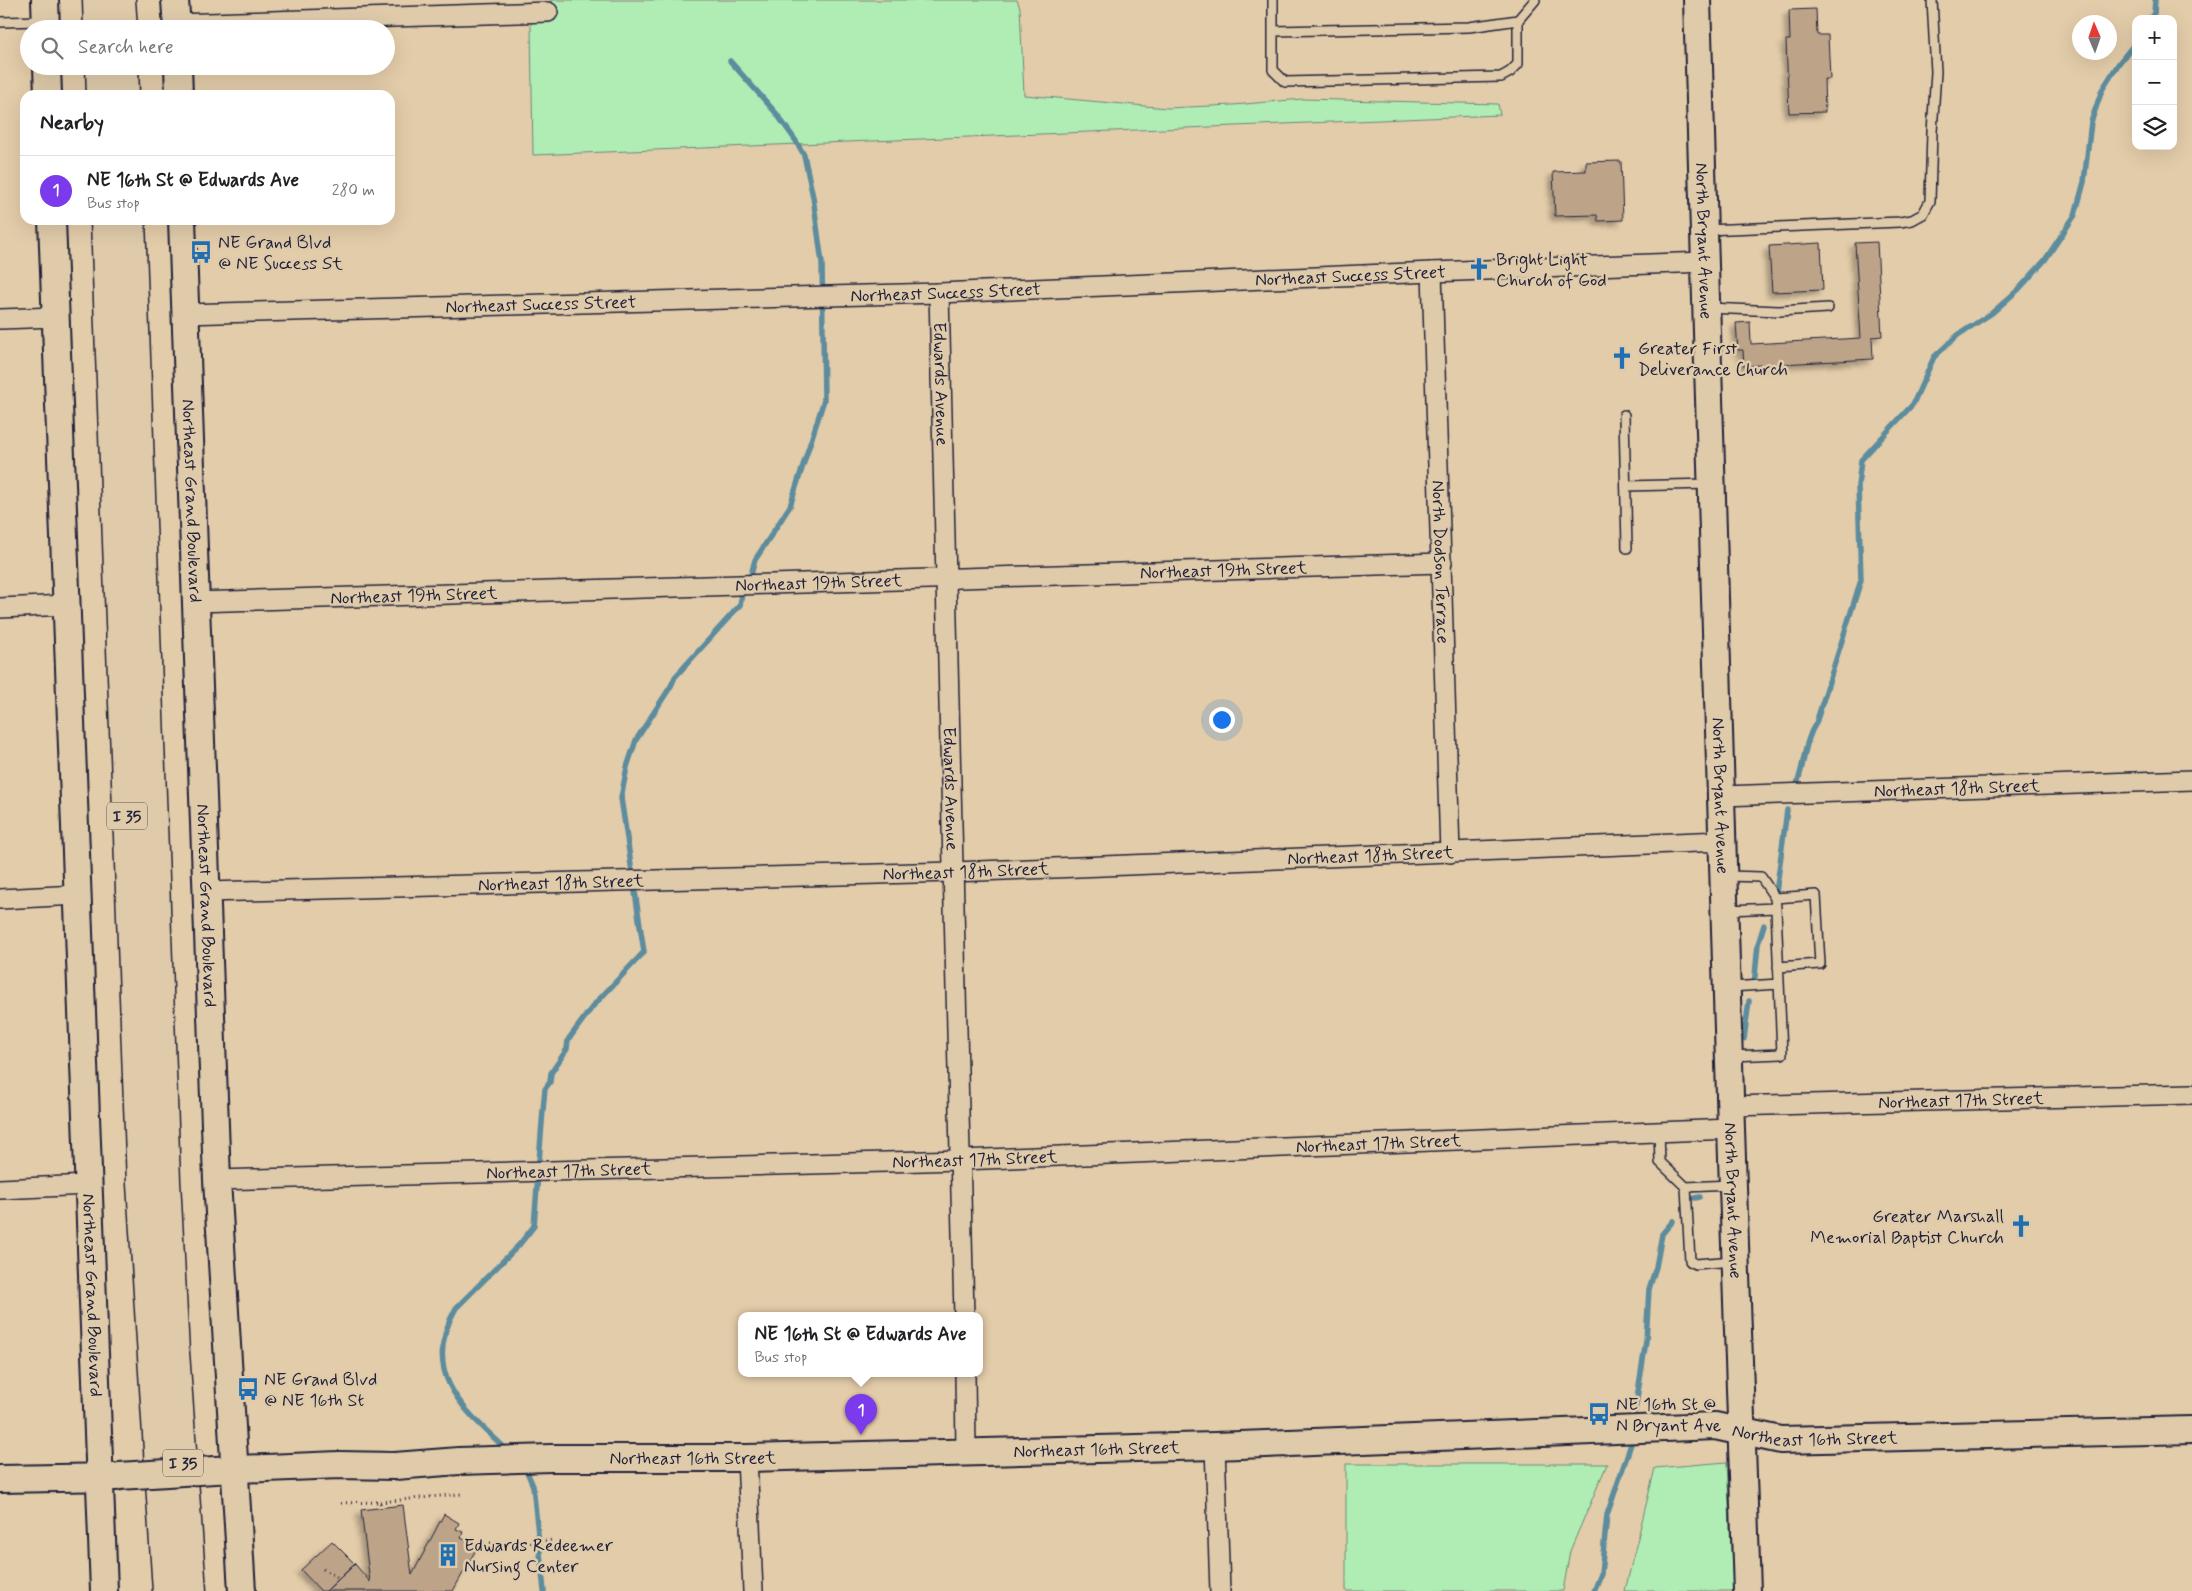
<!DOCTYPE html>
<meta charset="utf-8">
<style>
:root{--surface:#fff;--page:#f6f6f6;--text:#202124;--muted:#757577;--line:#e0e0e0;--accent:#7c3aed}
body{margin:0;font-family:Mynerve,sans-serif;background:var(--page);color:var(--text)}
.controls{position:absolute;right:15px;top:15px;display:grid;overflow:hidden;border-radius:10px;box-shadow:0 5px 20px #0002}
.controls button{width:45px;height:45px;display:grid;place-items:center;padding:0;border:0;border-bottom:1px solid var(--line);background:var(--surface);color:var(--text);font:25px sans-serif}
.compass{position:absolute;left:2072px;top:15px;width:45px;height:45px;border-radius:50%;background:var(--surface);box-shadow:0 5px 20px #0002;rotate:358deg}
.you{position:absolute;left:1221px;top:719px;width:18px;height:18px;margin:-12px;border:4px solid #fff;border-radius:50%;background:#1a73e8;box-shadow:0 0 0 8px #1a73e833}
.badge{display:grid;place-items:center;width:32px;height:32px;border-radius:50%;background:var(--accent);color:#fff;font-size:16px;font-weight:700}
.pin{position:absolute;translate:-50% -41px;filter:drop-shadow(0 1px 2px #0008)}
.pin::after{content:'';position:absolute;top:26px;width:18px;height:15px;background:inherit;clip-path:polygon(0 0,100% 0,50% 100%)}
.popup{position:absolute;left:738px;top:1312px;width:245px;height:65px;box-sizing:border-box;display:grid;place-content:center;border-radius:10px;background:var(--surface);filter:drop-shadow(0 1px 4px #0005);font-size:16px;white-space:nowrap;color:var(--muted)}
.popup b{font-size:19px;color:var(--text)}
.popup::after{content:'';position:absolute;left:50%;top:100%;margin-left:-10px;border:10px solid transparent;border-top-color:var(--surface)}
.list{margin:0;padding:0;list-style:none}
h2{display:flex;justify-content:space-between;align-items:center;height:65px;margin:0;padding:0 20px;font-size:21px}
h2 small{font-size:16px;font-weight:400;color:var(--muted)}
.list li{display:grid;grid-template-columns:32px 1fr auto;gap:15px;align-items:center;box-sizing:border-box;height:70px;padding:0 20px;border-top:1px solid var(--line)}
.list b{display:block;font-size:19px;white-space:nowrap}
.list p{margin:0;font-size:16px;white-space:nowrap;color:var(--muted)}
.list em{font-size:16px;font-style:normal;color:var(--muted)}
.icon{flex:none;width:28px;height:28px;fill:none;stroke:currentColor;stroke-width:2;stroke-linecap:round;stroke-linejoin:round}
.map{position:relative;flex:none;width:2192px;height:1591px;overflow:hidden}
.search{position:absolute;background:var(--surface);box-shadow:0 5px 20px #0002;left:20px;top:20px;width:375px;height:55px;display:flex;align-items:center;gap:12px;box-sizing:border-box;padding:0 18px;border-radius:28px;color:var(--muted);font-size:19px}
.panel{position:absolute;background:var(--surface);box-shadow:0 5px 20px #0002;left:20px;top:90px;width:375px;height:135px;border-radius:15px}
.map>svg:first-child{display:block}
</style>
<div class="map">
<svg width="2192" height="1591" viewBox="0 0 2192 1591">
<defs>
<filter id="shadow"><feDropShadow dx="-4.5" dy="4.5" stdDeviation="2.5" flood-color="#0004"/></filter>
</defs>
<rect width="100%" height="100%" fill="#e3cca9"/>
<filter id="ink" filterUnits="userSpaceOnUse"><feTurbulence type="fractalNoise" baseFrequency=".02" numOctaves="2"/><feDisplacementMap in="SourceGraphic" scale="10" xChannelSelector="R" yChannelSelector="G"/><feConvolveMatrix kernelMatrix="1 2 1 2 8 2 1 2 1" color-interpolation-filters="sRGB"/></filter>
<g filter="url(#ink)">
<path fill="#b0edb4" stroke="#698878" d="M551,0h466l3,8 4,87 143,13 66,-3 70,-6 195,5 2,11 -967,40 -2,-131z
M1727,1462l6,129h-108l30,-123z
M1346,1464h261l-37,87 -7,40h-217z"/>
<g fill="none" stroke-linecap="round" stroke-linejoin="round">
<path stroke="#5c8c9d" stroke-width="5.5" d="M2150,19l4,-6 1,-13
M730,61l46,52 20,28 8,14 9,42 9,66 2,137 -34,106 -35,54 -6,22
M1795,789c10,-22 8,-46 21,-66l45,-143 -3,-94 3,-26 52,-56 21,-47 24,-22 34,-22 27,-24 26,-29 30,-45 9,-33 7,-60 11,-32 17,-27 17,-21
M1776,893l11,-83
M1754,986l4,-42 6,-19
M1744,1039l5,-38
M1695,1198l5,-1
M1635,1411l11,-70 3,-52 7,-22 6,-33 11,-13
M507,1450c-44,-41 -88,-77 -51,-142l63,-63 15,-19 9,-116 2,-21 5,-7 1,-9 16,-24 1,-9 25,-34 51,-54 -23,-154 6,-31 9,-27 35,-54 4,-9 65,-72 2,-11 4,-4
M525,1467l8,19 11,105
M1594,1591l7,-17 6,-59 24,-71"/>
</g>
<path fill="#bda489" stroke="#22223b" filter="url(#shadow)" d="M1816,9l1,26h11l2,44h-6l1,33 -36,1 -3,-73h4l-1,-30z
M1621,161l2,59 -25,1 -1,-6 -42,1 -2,-44 33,-1v-9z
M1877,242l5,94 -10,1 1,22 -129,7 -1,-16h-5l-2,-27 14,-1 1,22 110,-6 -6,-95z
M1821,243l2,47 -51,2 -3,-46z
M403,1505l9,70 32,-61 15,9 -3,6 7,3 -2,6 17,8 -25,45h-127l29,-27 15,18 -9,-72z
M332,1541l23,23 -29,27h-5l-20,-21z"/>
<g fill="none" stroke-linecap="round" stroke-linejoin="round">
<defs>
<path id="lane" d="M1273,0v70l12,12 216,-5 9,-5 8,-8v-44l17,-20
M0,22l43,-1
M1273,31l196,-4 49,-7
M1705,230l195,-8 12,-2 11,-6 7,-13 2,-69 4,-60 -4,-72
M1708,308l71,3 49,-3
M1624,415l3,133
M1626,486l84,-2
M1727,876l34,1 14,21 1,10 -48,2
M1775,898l41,-3 4,69 -42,3
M1730,987l49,-3
M1731,1056l51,-2 -6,-146
M1659,1131l1,31 26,25 4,74 5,3 39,-3
M1686,1187l45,-2"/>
<g id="street">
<path d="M177,24l371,-12"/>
<path id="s1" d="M1432,272l18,581"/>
<path id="s2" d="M939,293l25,1023"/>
<path id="s3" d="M185,314l754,-21 493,-21 274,-10"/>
<path d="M0,319l56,-2"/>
<path id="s4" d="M195,602l1247,-39"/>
<path d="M0,608l67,-3"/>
<path id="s5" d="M1722,796l470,-16"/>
<path id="s6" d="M207,892l746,-20 770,-31"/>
<path d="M0,899l77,-4"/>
<path id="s7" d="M1731,1106l461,-12"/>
<path id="s8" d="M217,1180l744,-20 770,-31"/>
<path d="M0,1189l88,-4"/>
<path d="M965,1374l1,78"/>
<path d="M1215,1446l5,145"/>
<path d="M747,1458l6,133"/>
</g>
<g id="secondary">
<path d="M45,0l1,29"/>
<path d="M175,0l2,29"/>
<path id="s9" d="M1697,0l34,1129 16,462"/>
<path d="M47,66l1,29"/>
<path d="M178,66l1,29"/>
<path id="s10" d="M52,220l52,1371"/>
<path id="s11" d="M182,220l35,960 25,411"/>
<path id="s12" d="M215,1470l124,-5 56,1 64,-5 92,-3h196l468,-12 500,-20 66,14 411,-10"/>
<path d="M0,1479l116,-2"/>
</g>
<path id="highway" d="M97,0l1,29
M121,0l2,29
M100,66l1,29
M124,66l1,29
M105,220l36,964 26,407
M131,220l35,961 9,171 17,239"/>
</defs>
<use href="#lane" stroke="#22223b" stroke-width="12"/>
<use href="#street" stroke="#22223b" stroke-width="22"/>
<use href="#secondary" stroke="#22223b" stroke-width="30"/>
<use href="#highway" stroke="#22223b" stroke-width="31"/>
<path stroke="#22223b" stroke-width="3" stroke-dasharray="1 4" stroke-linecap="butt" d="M380,1502l81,-8
M341,1503l39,-1 1,6
M490,1543h36l28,-3
M323,1569l17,10"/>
<use href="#lane" stroke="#dfcbaa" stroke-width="9"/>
<use href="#street" stroke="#dfcbaa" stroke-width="19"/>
<use href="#secondary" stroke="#dfcbaa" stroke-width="26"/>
<use href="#highway" stroke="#dfcbaa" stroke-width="28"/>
<defs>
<path id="secondary-bridge" d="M119,1476l96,-6"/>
</defs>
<use href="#secondary-bridge" stroke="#22223b" stroke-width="30" stroke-linecap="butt"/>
<use href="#secondary-bridge" stroke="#dfcbaa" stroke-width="26"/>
</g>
</g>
<defs>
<symbol id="bus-bare" viewBox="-9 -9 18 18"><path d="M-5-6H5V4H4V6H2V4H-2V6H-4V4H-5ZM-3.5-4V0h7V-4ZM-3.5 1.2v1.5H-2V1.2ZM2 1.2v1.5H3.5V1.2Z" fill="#1f6fb2" stroke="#dfcbaa" stroke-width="2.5" paint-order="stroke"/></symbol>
<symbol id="church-bare" viewBox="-9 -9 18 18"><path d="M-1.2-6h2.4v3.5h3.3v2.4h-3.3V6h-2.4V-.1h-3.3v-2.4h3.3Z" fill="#1f6fb2" stroke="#dfcbaa" stroke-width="2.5" paint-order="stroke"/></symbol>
<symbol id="building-bare" viewBox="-9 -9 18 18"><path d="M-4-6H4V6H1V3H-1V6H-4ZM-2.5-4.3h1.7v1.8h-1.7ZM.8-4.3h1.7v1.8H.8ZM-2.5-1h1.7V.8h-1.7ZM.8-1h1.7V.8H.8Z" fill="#1f6fb2" stroke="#dfcbaa" stroke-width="2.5" paint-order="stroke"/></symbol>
</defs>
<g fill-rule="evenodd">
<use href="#bus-bare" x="185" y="236" width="32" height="32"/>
<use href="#church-bare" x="1463" y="253" width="32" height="32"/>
<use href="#church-bare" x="1606" y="342" width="32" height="32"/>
<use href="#church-bare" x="2005" y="1210" width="32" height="32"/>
<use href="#bus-bare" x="232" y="1373" width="32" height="32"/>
<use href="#bus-bare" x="1583" y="1398" width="32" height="32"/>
<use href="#building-bare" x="432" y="1539" width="32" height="32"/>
</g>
<g text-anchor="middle" stroke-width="5" stroke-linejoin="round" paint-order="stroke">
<g fill="#dfcbaa" stroke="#5b555c" stroke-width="1">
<rect x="107" y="802.5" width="40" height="27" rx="4"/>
<rect x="163" y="1449.5" width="40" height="27" rx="4"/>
</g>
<g font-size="16" font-weight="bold" fill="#22223b">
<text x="127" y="822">I 35</text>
<text x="183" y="1469">I 35</text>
</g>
<g font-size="18" fill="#22223b" stroke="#dfcbaa">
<text dy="6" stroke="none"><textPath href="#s9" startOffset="241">North Bryant Avenue</textPath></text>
<text dy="6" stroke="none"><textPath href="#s3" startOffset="1166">Northeast Success Street</textPath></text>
<text dy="6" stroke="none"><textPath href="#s3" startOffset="761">Northeast Success Street</textPath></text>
<text dy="6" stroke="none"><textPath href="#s3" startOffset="356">Northeast Success Street</textPath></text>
<text dy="6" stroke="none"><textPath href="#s2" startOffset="91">Edwards Avenue</textPath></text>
<text dy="6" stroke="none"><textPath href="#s11" startOffset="281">Northeast Grand Boulevard</textPath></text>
<text dy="6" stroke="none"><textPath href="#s1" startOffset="290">North Dodson Terrace</textPath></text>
<text dy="6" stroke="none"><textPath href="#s4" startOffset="1029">Northeast 19th Street</textPath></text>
<text dy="6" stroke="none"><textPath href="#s4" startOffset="624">Northeast 19th Street</textPath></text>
<text dy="6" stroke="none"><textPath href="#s4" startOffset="219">Northeast 19th Street</textPath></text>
<text dy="6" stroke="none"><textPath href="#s5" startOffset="235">Northeast 18th Street</textPath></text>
<text dy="6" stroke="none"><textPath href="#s2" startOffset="496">Edwards Avenue</textPath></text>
<text dy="6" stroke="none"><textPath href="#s9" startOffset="796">North Bryant Avenue</textPath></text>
<text dy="6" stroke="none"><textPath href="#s6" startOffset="1164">Northeast 18th Street</textPath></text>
<text dy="6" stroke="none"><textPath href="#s6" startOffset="759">Northeast 18th Street</textPath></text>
<text dy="6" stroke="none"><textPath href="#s6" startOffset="354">Northeast 18th Street</textPath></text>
<text dy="6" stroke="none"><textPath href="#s11" startOffset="686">Northeast Grand Boulevard</textPath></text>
<text dy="6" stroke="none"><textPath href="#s7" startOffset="230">Northeast 17th Street</textPath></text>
<text dy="6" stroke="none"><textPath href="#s8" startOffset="1162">Northeast 17th Street</textPath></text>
<text dy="6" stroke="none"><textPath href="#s8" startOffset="758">Northeast 17th Street</textPath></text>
<text dy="6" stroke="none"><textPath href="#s8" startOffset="352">Northeast 17th Street</textPath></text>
<text dy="6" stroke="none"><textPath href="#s9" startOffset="1201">North Bryant Avenue</textPath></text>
<text dy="6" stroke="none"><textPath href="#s10" startOffset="1076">Northeast Grand Boulevard</textPath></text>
<text dy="6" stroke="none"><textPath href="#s12" startOffset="1602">Northeast 16th Street</textPath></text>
<text dy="6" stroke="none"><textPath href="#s12" startOffset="882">Northeast 16th Street</textPath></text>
<text dy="6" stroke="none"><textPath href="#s12" startOffset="478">Northeast 16th Street</textPath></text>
</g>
<g font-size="18" fill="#22223b" stroke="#dfcbaa" text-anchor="start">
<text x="218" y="248">NE Grand Blvd<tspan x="218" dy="21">@ NE Success St</tspan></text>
<text x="1496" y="265">Bright Light<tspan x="1496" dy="21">Church of God</tspan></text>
<text x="1638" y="354">Greater First<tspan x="1638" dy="21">Deliverance Church</tspan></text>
<text x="2004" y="1222" text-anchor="end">Greater Marshall<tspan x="2004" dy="21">Memorial Baptist Church</tspan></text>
<text x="264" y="1385">NE Grand Blvd<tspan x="264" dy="21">@ NE 16th St</tspan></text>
<text x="1616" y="1410">NE 16th St @<tspan x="1616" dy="21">N Bryant Ave</tspan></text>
<text x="464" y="1551">Edwards Redeemer<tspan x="464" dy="21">Nursing Center</tspan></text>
</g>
</g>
</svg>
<div class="controls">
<button>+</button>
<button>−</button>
<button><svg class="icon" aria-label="layers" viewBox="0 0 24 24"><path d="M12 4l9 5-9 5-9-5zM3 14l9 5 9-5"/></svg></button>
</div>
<svg class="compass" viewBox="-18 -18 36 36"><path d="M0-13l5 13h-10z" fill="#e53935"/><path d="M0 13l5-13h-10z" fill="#757577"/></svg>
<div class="you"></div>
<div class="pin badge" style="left:861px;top:1435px">1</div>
<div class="popup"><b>NE 16th St @ Edwards Ave</b>Bus stop</div>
<div class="search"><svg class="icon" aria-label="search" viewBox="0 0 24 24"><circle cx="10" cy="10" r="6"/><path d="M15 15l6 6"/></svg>Search here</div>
<section class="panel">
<h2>Nearby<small></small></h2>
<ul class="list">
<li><span class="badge">1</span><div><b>NE 16th St @ Edwards Ave</b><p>Bus stop</p></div><em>280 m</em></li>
</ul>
</section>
</div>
